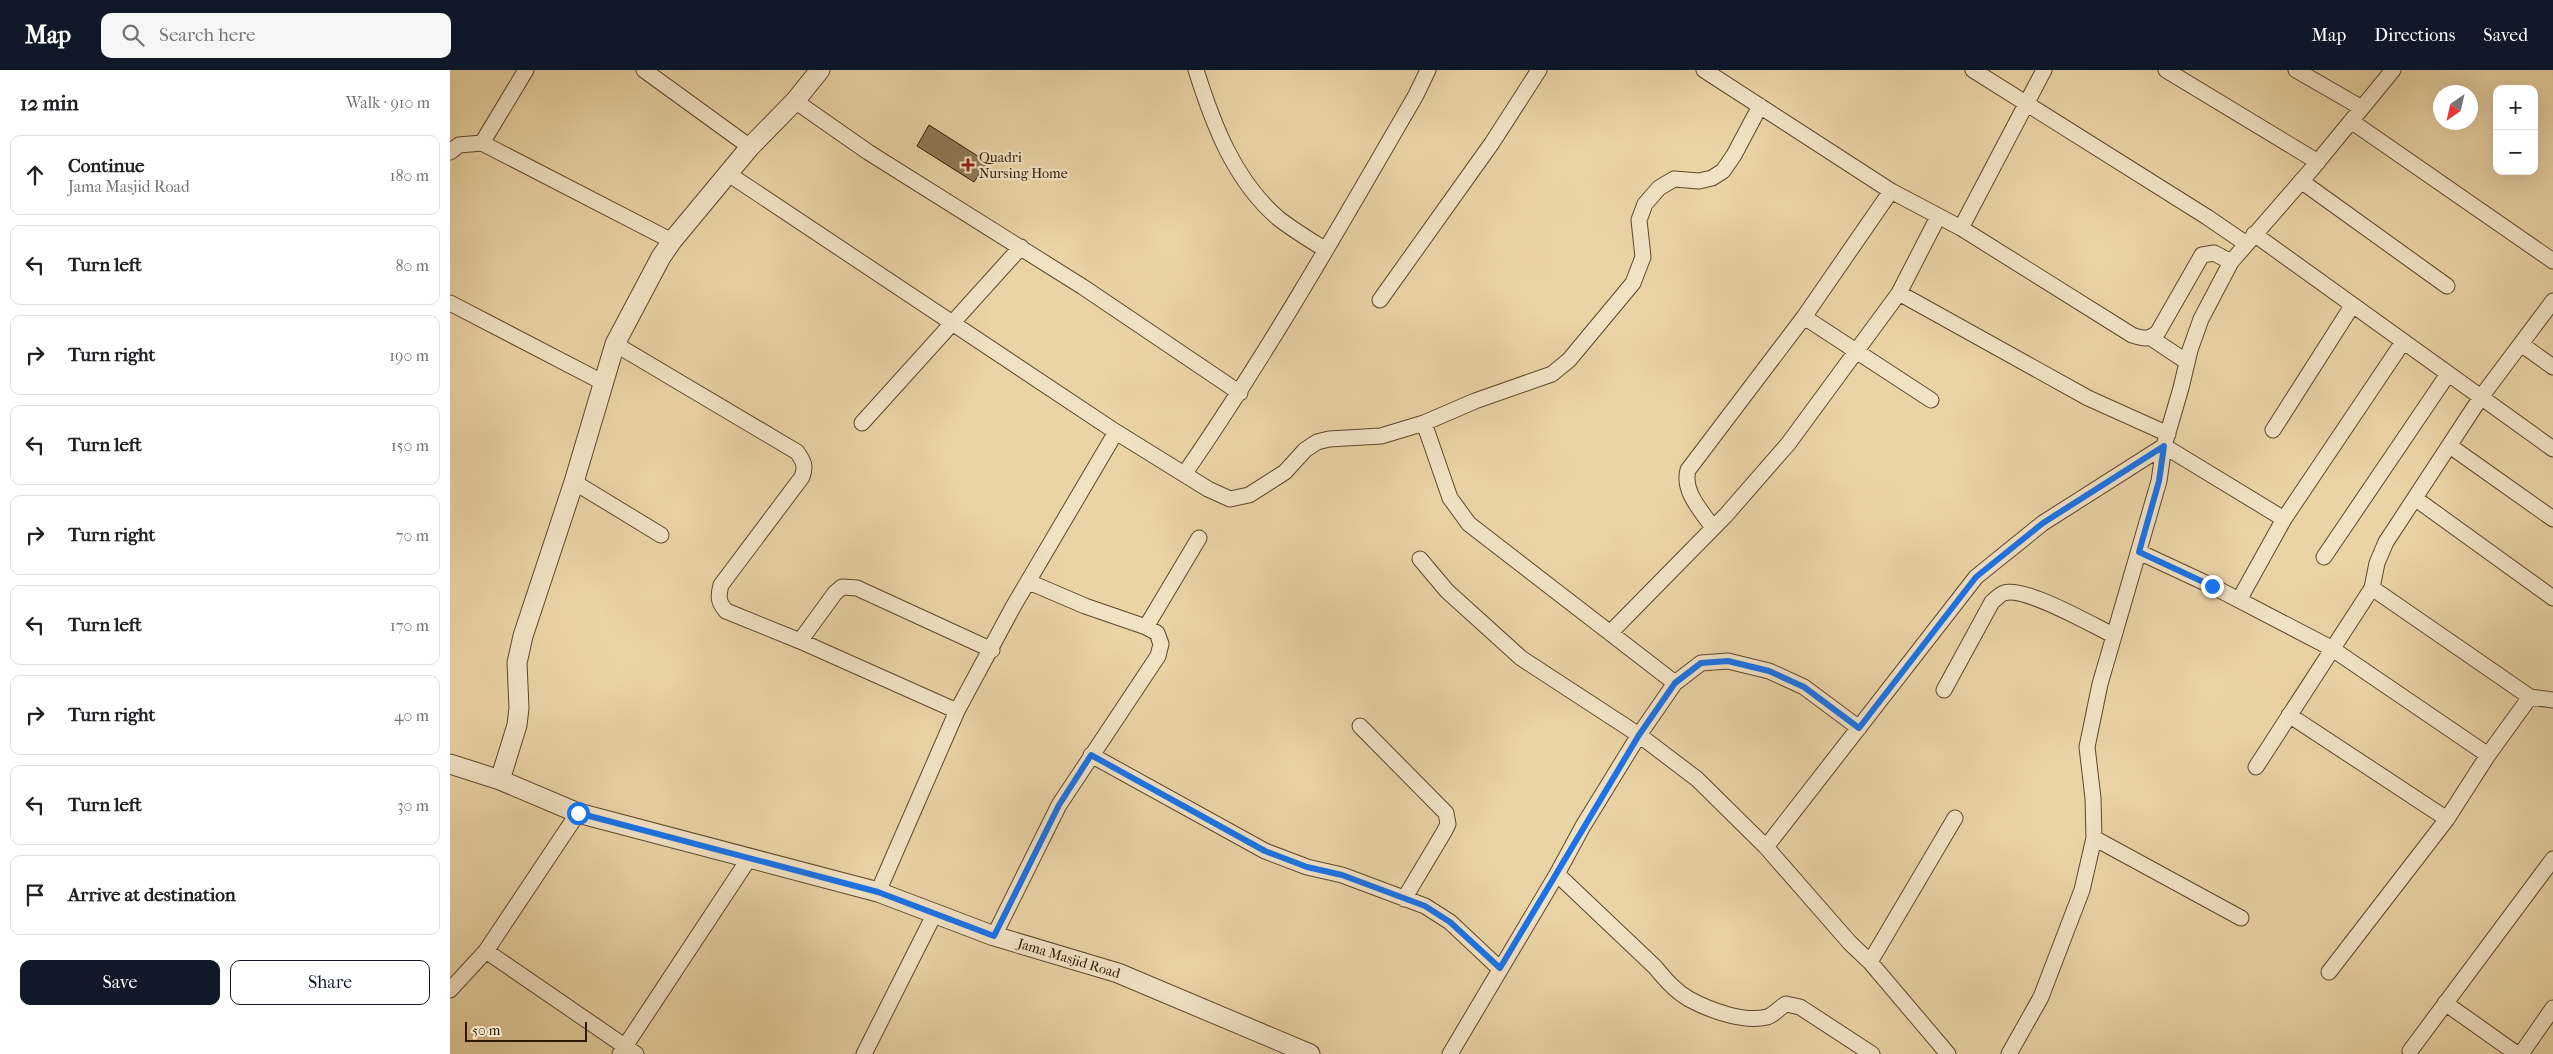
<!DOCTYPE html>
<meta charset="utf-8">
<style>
:root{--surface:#fff;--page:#f6f6f6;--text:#202124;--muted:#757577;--line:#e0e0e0;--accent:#111827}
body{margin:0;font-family:"IM FELL French Canon",serif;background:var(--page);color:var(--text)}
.controls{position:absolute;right:15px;top:15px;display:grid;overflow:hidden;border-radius:10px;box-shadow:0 5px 20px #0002}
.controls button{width:45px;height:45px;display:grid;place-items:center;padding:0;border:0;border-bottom:1px solid var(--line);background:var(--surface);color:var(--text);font:25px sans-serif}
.compass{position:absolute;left:1983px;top:15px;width:45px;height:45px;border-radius:50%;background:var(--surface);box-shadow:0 5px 20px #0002;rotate:214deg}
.scale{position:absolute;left:15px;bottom:12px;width:122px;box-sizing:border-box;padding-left:5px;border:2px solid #2f1801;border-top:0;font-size:14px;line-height:18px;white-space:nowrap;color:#2f1801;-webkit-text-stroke:4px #f1e2c4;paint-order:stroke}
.stop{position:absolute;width:15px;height:15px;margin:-11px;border:4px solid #1a73e8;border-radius:50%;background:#fff}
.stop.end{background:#1a73e8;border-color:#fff;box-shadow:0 1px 5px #0008}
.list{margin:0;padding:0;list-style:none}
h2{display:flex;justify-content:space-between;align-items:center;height:65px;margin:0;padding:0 20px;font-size:21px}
h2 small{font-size:16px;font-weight:400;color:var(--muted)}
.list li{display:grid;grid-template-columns:32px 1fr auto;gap:15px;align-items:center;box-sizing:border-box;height:80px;margin:0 10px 10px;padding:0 10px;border:1px solid var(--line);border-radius:10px}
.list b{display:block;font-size:19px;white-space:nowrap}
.list p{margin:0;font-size:16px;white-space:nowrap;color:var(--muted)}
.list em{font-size:16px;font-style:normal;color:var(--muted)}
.actions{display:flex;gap:10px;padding:15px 20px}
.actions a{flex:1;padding:11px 0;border:1px solid var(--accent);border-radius:10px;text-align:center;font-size:18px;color:var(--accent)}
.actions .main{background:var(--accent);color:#fff}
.icon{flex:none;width:28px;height:28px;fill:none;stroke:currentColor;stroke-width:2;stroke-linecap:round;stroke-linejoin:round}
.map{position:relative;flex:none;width:2103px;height:984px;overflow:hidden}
header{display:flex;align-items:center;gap:30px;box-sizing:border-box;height:70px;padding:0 25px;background:var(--accent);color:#fff}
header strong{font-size:24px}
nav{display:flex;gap:28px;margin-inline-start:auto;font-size:18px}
.search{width:350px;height:45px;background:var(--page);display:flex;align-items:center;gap:12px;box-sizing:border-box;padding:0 18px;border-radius:10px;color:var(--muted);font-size:19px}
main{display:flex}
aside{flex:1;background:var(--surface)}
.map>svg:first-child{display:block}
</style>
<header>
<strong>Map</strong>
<div class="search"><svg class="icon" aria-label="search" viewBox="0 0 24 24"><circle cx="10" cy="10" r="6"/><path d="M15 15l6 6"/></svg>Search here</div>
<nav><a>Map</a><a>Directions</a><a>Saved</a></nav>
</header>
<main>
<aside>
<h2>12 min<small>Walk · 910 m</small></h2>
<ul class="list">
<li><svg class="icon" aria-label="ahead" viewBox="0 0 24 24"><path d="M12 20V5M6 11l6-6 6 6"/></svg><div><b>Continue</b><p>Jama Masjid Road</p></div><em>180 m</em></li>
<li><svg class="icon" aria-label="left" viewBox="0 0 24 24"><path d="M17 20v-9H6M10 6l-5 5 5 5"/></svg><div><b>Turn left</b></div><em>80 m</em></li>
<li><svg class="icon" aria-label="right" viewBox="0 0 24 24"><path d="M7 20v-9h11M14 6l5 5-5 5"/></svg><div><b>Turn right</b></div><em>190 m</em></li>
<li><svg class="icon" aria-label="left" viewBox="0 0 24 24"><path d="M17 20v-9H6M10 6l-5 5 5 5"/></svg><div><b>Turn left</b></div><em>150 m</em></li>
<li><svg class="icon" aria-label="right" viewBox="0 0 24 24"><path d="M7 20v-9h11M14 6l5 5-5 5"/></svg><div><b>Turn right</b></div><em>70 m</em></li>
<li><svg class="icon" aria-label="left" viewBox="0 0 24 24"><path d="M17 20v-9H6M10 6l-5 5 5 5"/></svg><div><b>Turn left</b></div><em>170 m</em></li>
<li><svg class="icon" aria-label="right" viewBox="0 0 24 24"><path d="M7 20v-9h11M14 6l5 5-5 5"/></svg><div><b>Turn right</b></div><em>40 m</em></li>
<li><svg class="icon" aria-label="left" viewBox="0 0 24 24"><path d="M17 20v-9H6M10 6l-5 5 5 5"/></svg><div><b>Turn left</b></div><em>30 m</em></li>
<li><svg class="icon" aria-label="arrive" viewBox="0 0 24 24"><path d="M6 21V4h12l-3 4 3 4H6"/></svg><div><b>Arrive at destination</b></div></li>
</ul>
<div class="actions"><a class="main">Save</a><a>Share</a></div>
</aside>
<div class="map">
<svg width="2103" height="984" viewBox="0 0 2103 984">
<rect width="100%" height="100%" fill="#ead3a5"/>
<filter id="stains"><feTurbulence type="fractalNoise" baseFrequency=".004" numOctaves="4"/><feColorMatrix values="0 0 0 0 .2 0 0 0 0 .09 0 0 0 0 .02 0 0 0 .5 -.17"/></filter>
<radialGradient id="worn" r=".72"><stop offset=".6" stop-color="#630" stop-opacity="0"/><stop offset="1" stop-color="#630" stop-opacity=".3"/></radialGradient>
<path fill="#907956" stroke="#2f1801" d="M479,55l58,37 -13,20 -57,-36z"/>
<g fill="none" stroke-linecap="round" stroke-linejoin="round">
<defs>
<path id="minor" d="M194,0l106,77
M746,0c17,54 38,110 82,148 15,12 32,22 48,32
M1254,0l187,121 70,37 171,107c12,4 17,5 26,-3l44,-77 12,-2 17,9
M1523,0l234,147 38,26
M1716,0l152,92
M1846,0l66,38
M345,31l73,51 215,135 157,106
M1901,51l202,140
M32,73l190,98
M0,82l9,-7 23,-2 44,-73
M277,103l389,259 92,57 22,10 19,-4 36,-23 20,-22 12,-8 12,-3 52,-3 43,-13 51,-22 77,-27 17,-14 64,-77 10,-26 -4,-37 6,-16 14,-16 15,-9 25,2 13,-3 11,-7 11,-16 26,-49
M1851,111l146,105
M1511,158l83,-158
M1804,164l299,215
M1449,223l189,105 80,36
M930,230l112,-157 47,-73
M0,233l154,80
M1354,247l127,83
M1701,268l36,24
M165,274l182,108c7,10 9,14 5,25l-81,108c-3,11 -3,17 5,26l74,30 157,70
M2071,274l32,23
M412,353l159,-176
M974,353l26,75 19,26 206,159
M1823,360l79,-124
M2000,376l103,73
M735,403c84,-122 157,-250 231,-378l12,-25
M124,412l87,53
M1966,429l137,99
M1263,458c-11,-17 -31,-36 -25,-58l116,-153 87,-126
M1689,482l73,34 119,62 157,107
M1874,487l124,-183
M970,489l27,32 74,67 118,77 58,44 69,68 84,96 20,19 78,92
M579,512l56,24 61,21 53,-89
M1922,518l5,-25 9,-21 95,-145 72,-96
M1789,530l45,-81 119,-177
M1160,563l116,-118 62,-71 111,-151 39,-76
M350,571l35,-48 7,-6 15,1 135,62
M1494,620l48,-88c4,-3 8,-8 12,-9 21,-7 88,32 109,42
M1839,645l158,104
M910,656l86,87 2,11 -4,8 -40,67
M641,685l174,96 42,16 35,8 83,31 25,16 49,46
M1806,697l116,-179 158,109
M1644,768l147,80
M1316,777l210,-270 67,-54 121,-77 120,73
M1107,804l98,93c10,12 20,24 34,32 20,11 55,24 78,18 7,-2 13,-10 19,-13l14,3 72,47
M428,822l79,-181 56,-104 103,-175
M544,866l65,-131 99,-149 3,-12 -4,-11 -11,-6
M36,881l150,103
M1420,892l85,-144
M1879,902l118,-153 41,-64 42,-58 23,3
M0,920l36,-39 92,-138
M1995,933l72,51
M1960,981l143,-192
M170,984l130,-197
M414,984l70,-139
M1000,984l107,-180 26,-48 56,-91 36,-52 26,-20 27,-2 41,10 35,16 55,41
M1559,984l32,-57 41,-107 12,-52 -1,-40 -6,-51 13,-63 59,-203 5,-35 17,-58 9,-38 11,-31 30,-57 80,-92 82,-100
M2071,984l32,-46"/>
<path id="tertiary" d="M0,694l50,16 78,33 300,79 116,44 124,37 192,81
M50,710l17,-55 2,-17 -2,-45 6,-27 51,-154 41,-138 46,-87 11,-16 78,-94 45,-46 25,-31"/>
</defs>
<use href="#minor" stroke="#5e472a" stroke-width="17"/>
<use href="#tertiary" stroke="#5e472a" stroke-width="21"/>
<use href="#minor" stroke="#f1e2c4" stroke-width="15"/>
<use href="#tertiary" stroke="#f1e2c4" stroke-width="19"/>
</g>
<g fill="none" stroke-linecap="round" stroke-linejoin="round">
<path stroke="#1a73e8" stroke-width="6" d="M128,743l300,79 116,44 65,-131 32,-50 174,96 42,16 35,8 83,31 25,16 50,46 139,-233 36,-52 26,-20 27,-2 41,10 35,16 55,41 117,-151 67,-54 121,-77 -5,35 -20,71 73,34"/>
</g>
<path fill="#8f2418" stroke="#f1e2c4" stroke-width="2" d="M515.5 87.5h5v5h5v5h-5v5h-5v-5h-5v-5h5z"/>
<g text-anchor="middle" stroke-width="4.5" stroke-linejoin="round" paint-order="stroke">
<g font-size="14" fill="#2f1801" stroke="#f1e2c4" text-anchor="start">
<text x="529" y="92">Quadri<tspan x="529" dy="16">Nursing Home</tspan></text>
</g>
<g font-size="14" fill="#2f1801" stroke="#f1e2c4">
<text transform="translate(619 888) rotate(17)" y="5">Jama Masjid Road</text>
</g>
</g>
<rect width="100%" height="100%" filter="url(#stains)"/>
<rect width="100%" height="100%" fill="url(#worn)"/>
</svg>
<div class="controls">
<button>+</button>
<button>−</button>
</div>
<svg class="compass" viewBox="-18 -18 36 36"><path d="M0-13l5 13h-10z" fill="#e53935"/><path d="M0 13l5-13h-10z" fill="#757577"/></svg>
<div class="scale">50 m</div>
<div class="stop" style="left:128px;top:743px"></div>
<div class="stop end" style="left:1762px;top:516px"></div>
</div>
</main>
